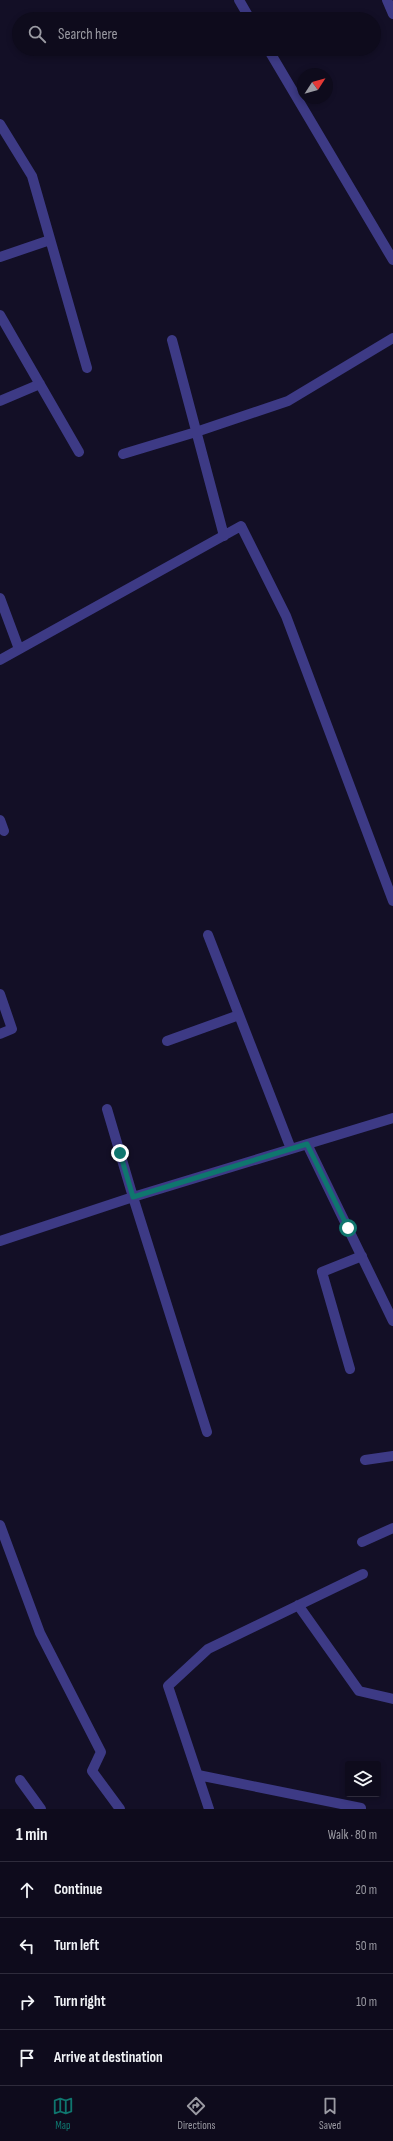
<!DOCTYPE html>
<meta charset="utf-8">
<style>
:root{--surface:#0e0b1c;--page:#171425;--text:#f1f3f6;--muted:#9b9ba3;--line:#2e2b3b;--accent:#0f766e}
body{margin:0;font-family:"Sofia Sans Condensed",sans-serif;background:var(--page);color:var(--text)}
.controls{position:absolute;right:12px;bottom:12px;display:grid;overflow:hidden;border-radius:4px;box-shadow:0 2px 6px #0003}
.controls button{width:36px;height:36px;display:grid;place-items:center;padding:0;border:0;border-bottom:1px solid var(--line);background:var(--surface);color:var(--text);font:20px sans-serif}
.compass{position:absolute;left:297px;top:68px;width:36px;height:36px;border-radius:50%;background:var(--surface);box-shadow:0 2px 6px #0003;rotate:54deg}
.stop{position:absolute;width:12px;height:12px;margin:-9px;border:3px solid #0f766e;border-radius:50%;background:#fff}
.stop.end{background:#0f766e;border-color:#fff;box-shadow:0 1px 4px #0008}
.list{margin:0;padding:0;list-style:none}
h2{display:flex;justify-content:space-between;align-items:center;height:52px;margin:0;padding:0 16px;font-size:17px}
h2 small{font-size:13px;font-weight:400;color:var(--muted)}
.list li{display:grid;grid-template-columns:26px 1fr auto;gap:12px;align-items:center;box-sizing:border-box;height:56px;padding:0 16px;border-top:1px solid var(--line)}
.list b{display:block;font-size:15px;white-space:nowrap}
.list em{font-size:13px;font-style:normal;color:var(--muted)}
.icon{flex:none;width:22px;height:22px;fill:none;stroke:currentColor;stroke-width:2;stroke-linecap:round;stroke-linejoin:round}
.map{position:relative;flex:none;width:393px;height:1809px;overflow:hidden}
.search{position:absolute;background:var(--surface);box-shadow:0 2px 6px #0003;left:12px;right:12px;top:12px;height:44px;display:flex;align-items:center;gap:10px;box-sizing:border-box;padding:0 14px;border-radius:22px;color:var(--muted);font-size:15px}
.sheet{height:276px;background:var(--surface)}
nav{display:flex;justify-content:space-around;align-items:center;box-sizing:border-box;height:56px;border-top:1px solid var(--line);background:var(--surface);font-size:11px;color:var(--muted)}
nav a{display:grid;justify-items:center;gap:2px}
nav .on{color:var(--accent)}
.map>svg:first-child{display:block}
</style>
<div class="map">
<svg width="393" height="1809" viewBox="0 0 393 1809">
<rect width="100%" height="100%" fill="#130f26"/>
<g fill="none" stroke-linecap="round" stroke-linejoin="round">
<path stroke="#3d3a85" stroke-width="10" d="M239,0l11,19
M387,0l6,14
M268,49l125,211
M0,124l32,52 55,192
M0,257l50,-17
M0,315l79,137
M172,340l52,196
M0,401l40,-17
M123,454l73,-22 92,-31 105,-63
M0,598l19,51
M0,660l241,-134 45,90 107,285
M0,820l4,11
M208,935l83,214
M0,994l12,35 -12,5
M167,1041l72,-26
M107,1109l26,88 74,235
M307,1144l86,177
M0,1241l133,-44 260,-79
M350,1369l-28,-97 40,-16
M365,1460l28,-4
M0,1525l40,108 61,119 -9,19 28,38
M362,1542l31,-14
M298,1605l61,86 34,8
M198,1775l163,33
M20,1780l21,29
M209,1809l-41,-123 40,-37 155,-75"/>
</g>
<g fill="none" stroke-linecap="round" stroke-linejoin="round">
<path stroke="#0f766e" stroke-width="5" d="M120,1153l13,44 174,-53 41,84"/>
</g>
</svg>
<div class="controls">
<button><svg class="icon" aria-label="layers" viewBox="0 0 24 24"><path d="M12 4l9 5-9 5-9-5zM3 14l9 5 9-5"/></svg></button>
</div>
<svg class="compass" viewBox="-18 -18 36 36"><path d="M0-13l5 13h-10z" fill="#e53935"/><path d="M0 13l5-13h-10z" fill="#9b9ba3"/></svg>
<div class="stop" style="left:348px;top:1228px"></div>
<div class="stop end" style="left:120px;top:1153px"></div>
<div class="search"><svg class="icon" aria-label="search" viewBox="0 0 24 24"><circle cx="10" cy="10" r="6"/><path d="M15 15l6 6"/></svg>Search here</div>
</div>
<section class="sheet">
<h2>1 min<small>Walk · 80 m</small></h2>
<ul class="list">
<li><svg class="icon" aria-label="ahead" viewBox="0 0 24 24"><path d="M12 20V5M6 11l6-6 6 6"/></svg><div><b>Continue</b></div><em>20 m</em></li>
<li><svg class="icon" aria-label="left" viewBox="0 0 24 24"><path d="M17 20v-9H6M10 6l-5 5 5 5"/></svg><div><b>Turn left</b></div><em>50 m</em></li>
<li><svg class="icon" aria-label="right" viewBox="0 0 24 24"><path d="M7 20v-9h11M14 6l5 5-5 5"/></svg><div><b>Turn right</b></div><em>10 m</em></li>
<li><svg class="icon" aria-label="arrive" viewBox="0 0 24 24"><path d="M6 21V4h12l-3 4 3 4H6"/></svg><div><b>Arrive at destination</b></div></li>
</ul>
</section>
<nav>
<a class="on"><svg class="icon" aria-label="map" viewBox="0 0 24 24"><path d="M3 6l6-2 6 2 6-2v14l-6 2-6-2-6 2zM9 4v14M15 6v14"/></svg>Map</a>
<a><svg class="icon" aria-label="directions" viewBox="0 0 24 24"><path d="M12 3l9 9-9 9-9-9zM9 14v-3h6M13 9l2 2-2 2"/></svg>Directions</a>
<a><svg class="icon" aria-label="saved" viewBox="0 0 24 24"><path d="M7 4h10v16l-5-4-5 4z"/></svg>Saved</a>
</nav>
